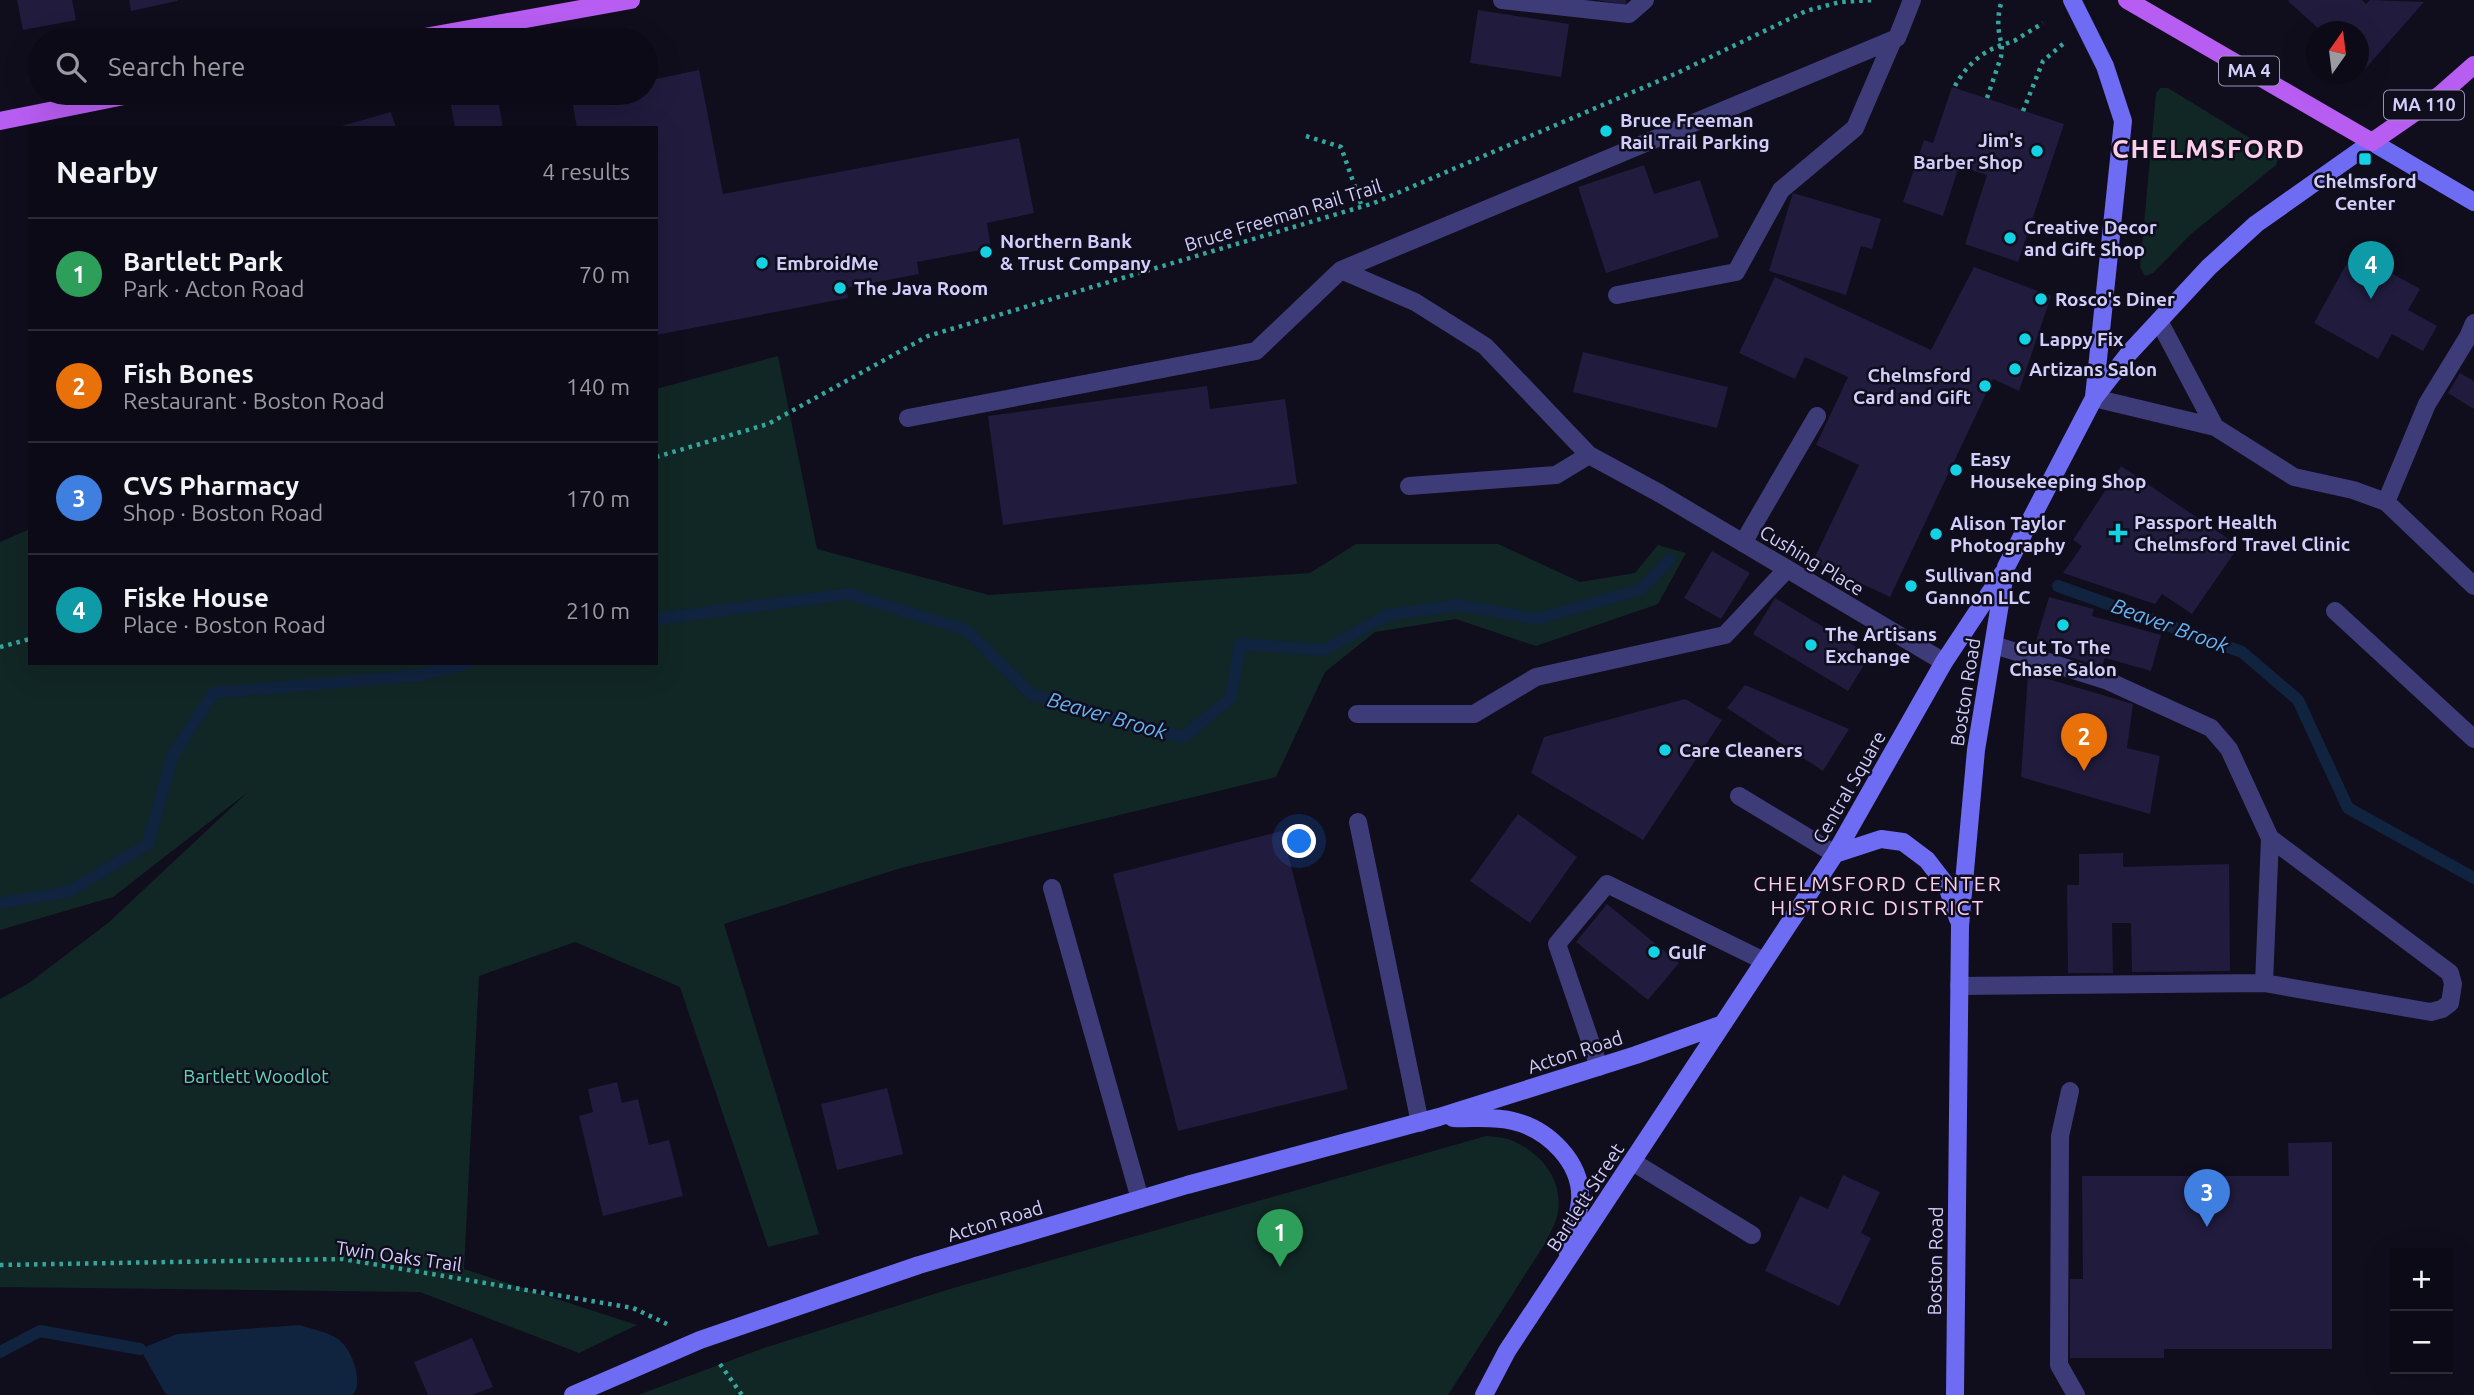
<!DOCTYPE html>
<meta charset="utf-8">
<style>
:root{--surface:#0c0a16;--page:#15131f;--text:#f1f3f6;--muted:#9a9aa1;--line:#2c2b35;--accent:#12d2e3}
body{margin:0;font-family:Ubuntu,sans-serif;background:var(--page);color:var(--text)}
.controls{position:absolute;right:21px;bottom:21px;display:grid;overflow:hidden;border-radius:0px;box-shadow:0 7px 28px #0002}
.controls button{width:63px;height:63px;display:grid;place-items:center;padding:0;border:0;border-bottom:2px solid var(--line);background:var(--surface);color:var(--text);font:35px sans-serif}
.compass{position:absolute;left:2306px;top:21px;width:63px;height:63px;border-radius:50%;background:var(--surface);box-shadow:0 7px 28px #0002;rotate:14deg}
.you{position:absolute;left:1300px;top:842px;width:24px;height:24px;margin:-18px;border:5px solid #fff;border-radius:50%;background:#1a73e8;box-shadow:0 0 0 10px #1a73e833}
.badge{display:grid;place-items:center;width:46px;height:46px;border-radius:50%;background:var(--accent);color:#fff;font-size:23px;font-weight:700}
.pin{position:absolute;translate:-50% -58px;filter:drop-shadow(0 2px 4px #0008)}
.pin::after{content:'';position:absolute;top:37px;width:24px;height:21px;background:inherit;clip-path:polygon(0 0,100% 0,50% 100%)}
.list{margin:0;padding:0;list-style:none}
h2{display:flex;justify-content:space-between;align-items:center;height:91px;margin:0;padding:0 28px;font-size:30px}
h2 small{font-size:23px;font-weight:400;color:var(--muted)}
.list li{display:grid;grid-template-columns:46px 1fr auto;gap:21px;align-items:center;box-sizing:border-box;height:112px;padding:0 28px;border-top:2px solid var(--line)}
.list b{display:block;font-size:26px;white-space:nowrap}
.list p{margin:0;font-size:23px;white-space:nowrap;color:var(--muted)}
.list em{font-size:23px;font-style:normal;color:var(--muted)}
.icon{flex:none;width:38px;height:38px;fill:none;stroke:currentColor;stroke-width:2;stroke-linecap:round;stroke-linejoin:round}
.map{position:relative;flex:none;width:2474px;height:1395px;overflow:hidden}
.search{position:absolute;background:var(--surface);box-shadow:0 7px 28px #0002;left:28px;top:28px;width:630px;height:77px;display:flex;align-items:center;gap:18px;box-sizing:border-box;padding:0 24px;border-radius:38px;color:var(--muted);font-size:26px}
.panel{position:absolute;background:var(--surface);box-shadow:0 7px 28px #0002;left:28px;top:126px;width:630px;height:539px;border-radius:0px}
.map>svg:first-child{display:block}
</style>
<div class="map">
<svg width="2474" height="1395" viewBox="0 0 2474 1395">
<rect width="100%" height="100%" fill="#100d1d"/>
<path fill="#112725" d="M2160,88h8l108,66 2,6 -2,5 -86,70 -37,38 -8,3 -5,-9 16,-173z
M778,356l39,193 172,46 321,-22 46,-29h142l82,38 55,-9 23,-28 28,8 -28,51 -122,42 -80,-27 -81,13 -50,40 -49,105 -375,91 -177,56 95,310 -51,13 -88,-260 -105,-45 -96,34 -15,293 173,56 -58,28 -159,-61 -420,-5v-288l29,-16 79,-60 140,-131 -135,105 -113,33v-388l30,-13v134h626v-274z
M1486,1136c9,1 19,1 27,5 31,13 54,45 43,79 -3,8 -8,17 -12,25l-96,150h-810l126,-47 186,-59z"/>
<path fill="#10233f" d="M300,1325c12,4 28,7 38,14 14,10 26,42 15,56h-185l-3,-2 -25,-44 37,-15z"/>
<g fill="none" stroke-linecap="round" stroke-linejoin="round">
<path stroke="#10233f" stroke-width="12" d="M2058,586l184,66 56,48 50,108 126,70
M656,619l193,-25 117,36 65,64 152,43 48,-39 9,-54 84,6 64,-35 71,-10 78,14 105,-30 28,-30
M0,903l68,-11 80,-48 24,-87 41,-64 208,-18 47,-12
M0,1352l40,-21 100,18"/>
</g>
<path fill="#211b3d" d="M17,0h55l4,20 -53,10z
M129,0h48v1l-46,10z
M1596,0h30v5z
M2289,0h73l4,4 4,-4 54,2 -59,67 -7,-5v-32h-36l-34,-31z
M1478,10l91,14 -8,53 -91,-14z
M699,70l24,124 296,-56 15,75 -47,10 4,25 -74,14 2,12 -73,14 2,10 -192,37v-207h-79l-6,-33 12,-2h63v-12z
M1952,87l112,37 -46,138 -53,-18 22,-69 -28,-9 -16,50 -40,-14 21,-62 9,3z
M492,93h5l6,35h-48l-5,-29z
M391,112l5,16h-58v-1z
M1644,165l10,29 46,-14 19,57 -113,36 -28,-86z
M1793,193l88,26 -9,30 -11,-3 -15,49 -77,-24z
M2353,252l67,37 -12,21 29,16 -14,25 -31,-17 -14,25 -64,-36z
M1974,267l77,29 -32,95 -26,-12 -103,218 -77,-36 46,-96 -43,-20 32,-68 -43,-20 -10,22 -56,-26 36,-76 156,73z
M1583,352l145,35 -11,41 -144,-36z
M2460,373l14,8v28l-26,-16z
M1207,386l3,23 75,-10 12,85 -294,41 -15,-109z
M2121,466l118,80 -47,68 -30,-20 -7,10 -92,-31 19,-27 -9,-6z
M1712,551l38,22 -29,46 -37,-21z
M2049,597l45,12 -2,7 69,19 -10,36 -46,-13 -3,9 -47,-14 2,-6 -21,-6z
M1775,598l95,57 -22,36 -95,-57z
M2028,673l105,31 -6,44 33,8 -10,58 -129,-37z
M1745,685l104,44 -26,42 -96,-63z
M1685,699l37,21 -79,120 -112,-67 13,-36z
M1518,814l59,43 -47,66 -60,-42z
M1282,831l66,258 -170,42 -65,-257z
M2123,853v14l106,-3 1,107 -98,1 -1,-49h-19l1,50h-45l-1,-88h12v-31z
M1607,904l72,59 -31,37 -72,-58z
M617,1082l5,21 16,-4 11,46 20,-5 14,56 -80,20 -24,-100 14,-4 -5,-23z
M887,1088l16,66 -66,16 -16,-66z
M2332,1142v207h-168v9h-94v-79h13l-1,-103h207l-1,-33z
M1843,1175l37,17 -19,41 10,5 -32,68 -74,-35 35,-75 28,13z
M472,1338l21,49 -21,8h-44l-14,-33z"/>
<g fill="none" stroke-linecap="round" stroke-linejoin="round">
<path stroke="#36a69d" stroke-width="4.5" stroke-dasharray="3.5 5" stroke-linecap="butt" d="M1955,86c10,-19 27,-35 47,-41 -5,-16 -5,-29 0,-45
M1987,98l14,-41 1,-12 12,-4 29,-18
M2023,111l20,-50 20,-17
M1306,136l35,11 21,60
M656,457l112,-33 160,-88 446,-133 301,-129 131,-63 34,-9 34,-2
M0,647l30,-8
M0,1265l343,-6 290,49 34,16
M720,1364l22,31"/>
<path stroke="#3d3c79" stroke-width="18" d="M1502,0l127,14 16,-14
M1341,270l74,32 70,44 104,109 70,38
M1617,295l119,-23 45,-82 74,-62 38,-88
M2159,321l56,106
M2094,398l121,29 79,50 59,13 33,12 88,84
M908,418l348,-67 85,-81 556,-232 15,-38
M1409,486l147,-11 33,-20
M2386,502l41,-98 41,-67 6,-14
M1743,543l74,-127
M2335,611l139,128
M1994,645l114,36 103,47 18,21 41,89 -6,145
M1357,714h117l62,-37 189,-42 62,-66
M1739,796l96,58
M1358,822l62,301
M1052,888l88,311
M1959,986l305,-3 167,29 11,-3 8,-6 3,-19 -3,-11 -180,-135
M1599,1067l-42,-123 50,-60 157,77
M2070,1091l-10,45 -1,229 17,30
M1633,1162l119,73"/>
<path stroke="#3d3c79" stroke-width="18" d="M1659,493l285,169"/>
<path stroke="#6d6cf3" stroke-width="18" d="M2072,0l33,66 18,55 -29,276
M1835,854l46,-15 22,3 24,18 20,26 11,33
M1453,1118c19,1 41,-2 60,3 35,8 70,42 67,80 -2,18 -8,36 -12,53
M573,1395l127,-55 219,-75 268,-80 252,-68 197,-62 87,-31
M1484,1395l23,-44 328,-497 109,-192 59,-89
M1955,1395l5,-469 16,-176 30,-183 88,-169 36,-46 79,-85 47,-43 116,-82 102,60"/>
<path stroke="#b85df2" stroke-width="18" d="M2127,0l245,142 68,-47 34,-30
M408,40l223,-40
M0,121l139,-28"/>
</g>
<g fill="#12d2e3" stroke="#100d1d" stroke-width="2.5">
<circle cx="1606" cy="131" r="7"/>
<circle cx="2037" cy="151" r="7"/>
<rect x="2358" y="152" width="14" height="14" rx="3.5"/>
<circle cx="2010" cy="238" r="7"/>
<circle cx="986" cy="252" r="7"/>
<circle cx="762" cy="263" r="7"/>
<circle cx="840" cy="288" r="7"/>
<circle cx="2041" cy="299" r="7"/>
<circle cx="2025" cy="339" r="7"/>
<circle cx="2015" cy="369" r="7"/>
<circle cx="1985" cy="386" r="7"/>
<circle cx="1956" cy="470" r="7"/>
<path d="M2114.5 522.5h7v7h7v7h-7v7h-7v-7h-7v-7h7z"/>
<circle cx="1936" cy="534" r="7"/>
<circle cx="1911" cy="586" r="7"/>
<circle cx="2063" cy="625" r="7"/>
<circle cx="1811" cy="645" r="7"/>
<circle cx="1665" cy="750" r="7"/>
<circle cx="1654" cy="952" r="7"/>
</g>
<g text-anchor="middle" stroke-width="5" stroke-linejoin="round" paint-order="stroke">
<g fill="#100d1d" stroke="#9894b8" stroke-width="2">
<rect x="2219" y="56.5" width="60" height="29" rx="5"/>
<rect x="2384" y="90.5" width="80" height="29" rx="5"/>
</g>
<g font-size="18" font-weight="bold" fill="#d2cefb">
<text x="2249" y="77">MA 4</text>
<text x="2424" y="111">MA 110</text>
</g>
<g font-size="19" font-weight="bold" fill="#d2cefb" stroke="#100d1d" text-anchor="start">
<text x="1620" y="127">Bruce Freeman<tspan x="1620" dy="22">Rail Trail Parking</tspan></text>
<text x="2023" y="147" text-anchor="end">Jim's<tspan x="2023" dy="22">Barber Shop</tspan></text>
<text x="2365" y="188" text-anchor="middle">Chelmsford<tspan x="2365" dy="22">Center</tspan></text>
<text x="2024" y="234">Creative Decor<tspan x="2024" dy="22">and Gift Shop</tspan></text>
<text x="1000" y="248">Northern Bank<tspan x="1000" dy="22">&amp; Trust Company</tspan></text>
<text x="776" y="270">EmbroidMe</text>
<text x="854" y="295">The Java Room</text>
<text x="2055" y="306">Rosco's Diner</text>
<text x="2039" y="346">Lappy Fix</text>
<text x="2029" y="376">Artizans Salon</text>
<text x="1971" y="382" text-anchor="end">Chelmsford<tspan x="1971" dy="22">Card and Gift</tspan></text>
<text x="1970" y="466">Easy<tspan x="1970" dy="22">Housekeeping Shop</tspan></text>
<text x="2134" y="529">Passport Health<tspan x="2134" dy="22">Chelmsford Travel Clinic</tspan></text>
<text x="1950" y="530">Alison Taylor<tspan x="1950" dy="22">Photography</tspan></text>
<text x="1925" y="582">Sullivan and<tspan x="1925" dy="22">Gannon LLC</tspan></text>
<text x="1825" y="641">The Artisans<tspan x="1825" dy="22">Exchange</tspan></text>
<text x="2063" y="654" text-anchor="middle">Cut To The<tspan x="2063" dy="22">Chase Salon</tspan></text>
<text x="1679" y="757">Care Cleaners</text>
<text x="1668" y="959">Gulf</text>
</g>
<g font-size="19" fill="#d2cefb" stroke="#100d1d">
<text transform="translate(1283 215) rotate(-17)" y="7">Bruce Freeman Rail Trail</text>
<text transform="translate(1812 560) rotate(31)" y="7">Cushing Place</text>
<text transform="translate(1965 692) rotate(-81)" y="7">Boston Road</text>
<text transform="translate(1849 787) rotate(-60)" y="7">Central Square</text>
<text transform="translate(1575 1052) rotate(-18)" y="7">Acton Road</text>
<text transform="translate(1585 1197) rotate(-57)" y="7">Bartlett Street</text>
<text transform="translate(995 1221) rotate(-17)" y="7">Acton Road</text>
<text transform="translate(399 1256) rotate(8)" y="7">Twin Oaks Trail</text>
<text transform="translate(1935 1261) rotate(-89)" y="7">Boston Road</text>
</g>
<g font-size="19" fill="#60d4b5" stroke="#100d1d">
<text x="256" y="1083">Bartlett Woodlot</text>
</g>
<g font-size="21" font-style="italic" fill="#64b3f3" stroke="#100d1d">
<text transform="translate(2170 626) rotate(20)" y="7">Beaver Brook</text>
<text transform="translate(1107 716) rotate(16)" y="7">Beaver Brook</text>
</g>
<g font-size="21" letter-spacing="2" fill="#fbcfec" stroke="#100d1d">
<text x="1878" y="891">CHELMSFORD CENTER<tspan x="1878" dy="24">HISTORIC DISTRICT</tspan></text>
</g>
<g font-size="26" font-weight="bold" letter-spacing="2" fill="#fbcfec" stroke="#100d1d">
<text x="2209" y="158">CHELMSFORD</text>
</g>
</g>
</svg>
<div class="controls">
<button>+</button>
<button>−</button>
</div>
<svg class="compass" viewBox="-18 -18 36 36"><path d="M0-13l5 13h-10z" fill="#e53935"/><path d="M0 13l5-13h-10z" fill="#9a9aa1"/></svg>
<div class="you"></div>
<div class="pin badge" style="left:1280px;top:1267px;background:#2e9e5b">1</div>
<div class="pin badge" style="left:2084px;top:771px;background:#e8710a">2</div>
<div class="pin badge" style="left:2207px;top:1227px;background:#3f7fe0">3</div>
<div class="pin badge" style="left:2371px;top:299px;background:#0f9aa8">4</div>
<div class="search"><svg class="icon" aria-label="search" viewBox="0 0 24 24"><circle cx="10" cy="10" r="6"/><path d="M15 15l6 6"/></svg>Search here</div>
<section class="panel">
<h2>Nearby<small>4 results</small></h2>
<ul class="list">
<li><span class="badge" style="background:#2e9e5b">1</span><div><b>Bartlett Park</b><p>Park · Acton Road</p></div><em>70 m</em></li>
<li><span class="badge" style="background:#e8710a">2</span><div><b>Fish Bones</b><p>Restaurant · Boston Road</p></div><em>140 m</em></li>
<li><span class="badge" style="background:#3f7fe0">3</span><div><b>CVS Pharmacy</b><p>Shop · Boston Road</p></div><em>170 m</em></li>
<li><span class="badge" style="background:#0f9aa8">4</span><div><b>Fiske House</b><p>Place · Boston Road</p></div><em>210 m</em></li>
</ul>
</section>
</div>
